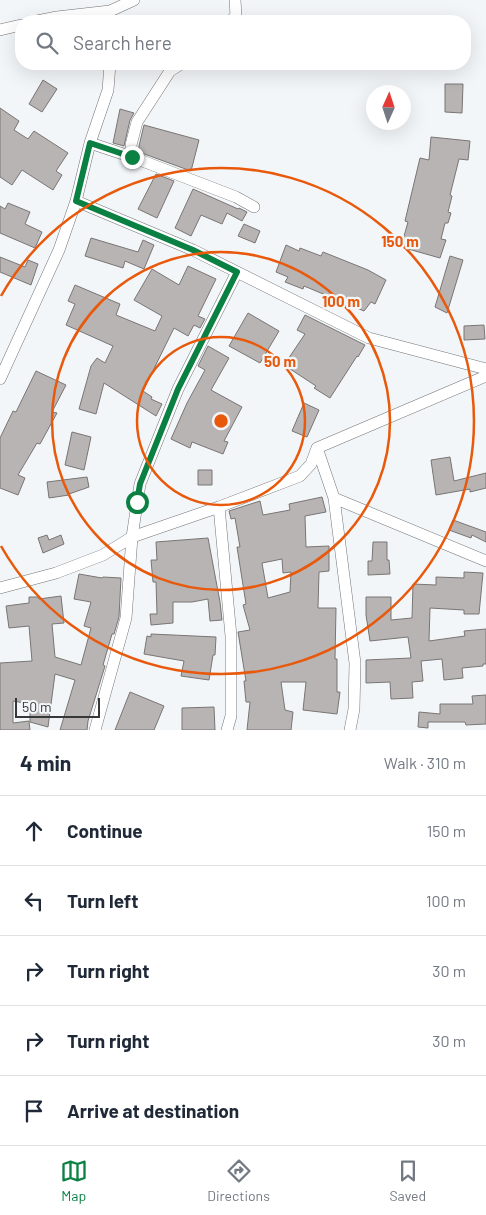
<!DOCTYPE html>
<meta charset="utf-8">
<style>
:root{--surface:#fff;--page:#f6f6f7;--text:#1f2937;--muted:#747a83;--line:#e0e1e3;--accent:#0b8043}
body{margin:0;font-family:Barlow,sans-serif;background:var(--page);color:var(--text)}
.compass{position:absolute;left:366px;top:85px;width:45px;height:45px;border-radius:50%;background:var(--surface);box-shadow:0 5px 20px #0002;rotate:3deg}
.scale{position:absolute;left:15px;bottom:12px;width:85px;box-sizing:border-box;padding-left:5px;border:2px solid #363738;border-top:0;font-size:14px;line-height:18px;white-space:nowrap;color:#363738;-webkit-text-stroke:4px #f3f6f9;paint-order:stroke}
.stop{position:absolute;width:15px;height:15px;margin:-11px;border:4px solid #0b8043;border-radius:50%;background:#fff}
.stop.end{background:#0b8043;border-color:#fff;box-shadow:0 1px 5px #0008}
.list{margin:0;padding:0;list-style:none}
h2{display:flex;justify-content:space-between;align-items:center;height:65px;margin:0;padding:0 20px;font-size:21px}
h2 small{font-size:16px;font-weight:400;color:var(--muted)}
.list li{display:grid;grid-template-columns:32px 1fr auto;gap:15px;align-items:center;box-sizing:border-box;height:70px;padding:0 20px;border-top:1px solid var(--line)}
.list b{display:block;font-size:19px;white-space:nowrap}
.list em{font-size:16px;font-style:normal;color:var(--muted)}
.icon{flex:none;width:28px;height:28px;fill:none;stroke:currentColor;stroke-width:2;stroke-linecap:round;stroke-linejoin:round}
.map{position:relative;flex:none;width:486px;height:730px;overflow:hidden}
.search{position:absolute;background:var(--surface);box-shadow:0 5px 20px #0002;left:15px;right:15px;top:15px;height:55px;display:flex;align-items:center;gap:12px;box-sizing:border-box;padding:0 18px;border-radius:20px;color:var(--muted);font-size:19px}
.sheet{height:415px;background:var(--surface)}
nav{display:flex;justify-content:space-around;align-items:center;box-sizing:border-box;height:70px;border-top:1px solid var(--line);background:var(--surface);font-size:14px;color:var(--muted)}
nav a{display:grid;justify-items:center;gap:2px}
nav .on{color:var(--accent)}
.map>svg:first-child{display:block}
</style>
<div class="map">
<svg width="486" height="730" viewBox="0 0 486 730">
<rect width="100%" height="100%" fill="#f3f6f9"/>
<path fill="#b8b4b3" stroke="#797574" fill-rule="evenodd" d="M43,80l14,9 -15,23 -13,-8z
M445,84h18l-1,29 -17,-1z
M0,108l19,13 -5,9 14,9 6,-8 34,22 -12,18 6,4 -9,15 -31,-20 -10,15 -12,-8z
M120,109l14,4 -4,7 -6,26 -11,-3z
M144,125l55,15 -8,31 -52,-19v-6z
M431,137l39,4 -2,19 -9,-1 -9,36 2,1 -4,16 3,1 -3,10h-3l-4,16 5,1 -6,18 -39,-11 7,-25 -3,-1 15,-63 9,2z
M156,174l18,7 -17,37 -19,-9z
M193,189l45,20 1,-1 8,4 -5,9 -15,-8 -5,11 -21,-9 -10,21 -16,-8z
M8,203l22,9 -5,12 17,8 -7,16 -35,-15v-27l5,3z
M244,224l16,7 -5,12 -17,-7z
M91,238l47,14 5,-12 11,5 -10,24 -19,-8 -2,7 -38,-12z
M286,245l13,6 1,-3 21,8 2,-4 45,18 18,10 -11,24 -4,-2 -7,9 -60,-25 -1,3 -18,-7 3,-5 -12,-5z
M450,256l13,4 -16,53 -12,-6z
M0,257l25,10 3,-7 10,4 -7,21 -31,-13z
M188,266l28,13 -18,37 7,3 -5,9 -6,-3 -6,11 -14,-8 -31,63 9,6 -1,2 11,5 -6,12 -52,-33 -8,31 -17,-5 12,-43 6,-8 8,5 8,-17 -47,-21 9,-21 -7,-3 7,-16 45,19 -4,11 39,16 7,-15 -28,-16 18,-31 27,16z
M248,313l31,18 -19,32 -31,-17z
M305,315l60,30 -7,12 -1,-1 -27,42 -16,-10 2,-2 -32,-21 21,-31 -8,-4z
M484,325l1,14 -21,1v-14z
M208,346l21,12 -18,32 31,17 -18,34 4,1 -5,12 -31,-12 -2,6 -19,-9 16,-36 18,-33 -7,-4z
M36,371l30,14 -14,27 5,1 -17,31 -3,-1 -19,32 7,3 -7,17 -18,-7v-50l13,-27 3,1z
M304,403l15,7 -12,27 -15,-6z
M72,432l19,5 -7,33 -19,-5z
M450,457l4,24 32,-8v15l-16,4v-3l-34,6 -5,-35z
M198,470h14v15h-14z
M87,477l2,10 -20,7v1l-20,3 -2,-16z
M322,497l4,15 -21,4 1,31 23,-1v25l-10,1 -1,36h18l-1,51h2v33h3l-3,22 -34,-4 3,-28h-25l4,28 8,2 -2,18h-44l3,-28h-4l-2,-21h2l-8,-49 12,-2 -7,-25 3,-1 -9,-57h3l-5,-29 -4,1 -2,-8 31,-10 3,14 27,-5 -1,-6zM282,559l1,14 8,-1 -1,20 -22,6 -6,-35z
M453,520l33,12v10l-14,-7 -1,3 -22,-8z
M47,535l2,5 12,-5 3,9 -21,9 -5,-15z
M208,538l12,64 2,18 -12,1 -2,-22 -16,3h-19v21l-22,2 -1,-11h7l-1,-32h-3l-2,-22h6l-1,-18z
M373,542h14v18h2l1,14 -22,1v-14h4z
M464,572l19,1 -4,41h-15v-4l-34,-2 -1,33 36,-5 -1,-5 22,-2v35h-3v2l-21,2 1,10 -19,2 -2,-21 -21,2 2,20 -11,1 1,16 -22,1 -1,-17 -24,1v-23l45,-2 -3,-21 -38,4 -4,-26v-18h25v23l21,-2 1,-34 23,1v-8l28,1z
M79,574l23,4 1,-1 18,1 -2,39 -5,17h-2l-9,31 2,1 -17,55 -1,9h-27l15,-50 -20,-6 -7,53 -18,-5v-18l-17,-3v22l16,-2 1,9h-30v-67l32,-2 -3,-35 -20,2 -3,-22 23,-3v-6h10v2l22,-3 3,27 -12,1 3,33 26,8 10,-37 -7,-2 7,-24 -17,-3z
M151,634l65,3 -1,18h-2l-4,25 -28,-4 3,-15 -40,-7 3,-18 4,1z
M130,692l34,14 -10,24h-39z
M486,695v29l-20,1 -1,-3h-37v6l-10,-1 1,-15 21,2v-10h33l-1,-8z
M214,707l1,23h-33v-22z"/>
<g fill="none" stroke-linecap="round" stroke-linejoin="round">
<defs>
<path id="minor" d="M37,21l20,-4 53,-6 24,-11
M230,21l6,-5 -1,-16
M0,30l21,-5
M90,143l42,14 -1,-12 6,-23 33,-51 11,-7
M132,157l104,40 18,10
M76,201l117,49 176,88 117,31
M0,379l59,-129 17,-49 14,-58 18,-53 2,-26
M317,448l17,50 21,165 -1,46 -4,21
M334,498l152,63
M219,507l12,129v80l-4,14
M0,588l56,-15 47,-18 29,-18 87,-30 81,-31 11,-12 6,-16 169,-72
M95,730l31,-112 6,-81 8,-53 38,-95 59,-117"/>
</defs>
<use href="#minor" stroke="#737577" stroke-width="12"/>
<use href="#minor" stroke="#fff" stroke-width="11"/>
</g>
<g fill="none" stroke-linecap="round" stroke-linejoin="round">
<path stroke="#0b8043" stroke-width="6" d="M132,157l-42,-14 -14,58 117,49 44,22 -59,117 -38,95 -3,18"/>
</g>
<g fill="none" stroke="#e8590c" stroke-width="2.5">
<circle cx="221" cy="421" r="84"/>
<circle cx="221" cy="421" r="169"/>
<path d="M1 296A253 253 0 1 1 1 546"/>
</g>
<circle cx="221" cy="421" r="8" fill="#e8590c" stroke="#f3f6f9" stroke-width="2.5"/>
<g font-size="15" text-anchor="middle" font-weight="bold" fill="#e8590c" stroke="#f3f6f9" stroke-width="4.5" stroke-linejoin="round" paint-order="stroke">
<text x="400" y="247">150 m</text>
<text x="341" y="307">100 m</text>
<text x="280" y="367">50 m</text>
</g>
</svg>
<svg class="compass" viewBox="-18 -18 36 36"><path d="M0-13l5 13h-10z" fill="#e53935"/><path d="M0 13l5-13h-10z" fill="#747a83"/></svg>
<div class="scale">50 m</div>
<div class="stop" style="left:137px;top:502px"></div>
<div class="stop end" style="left:132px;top:157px"></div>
<div class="search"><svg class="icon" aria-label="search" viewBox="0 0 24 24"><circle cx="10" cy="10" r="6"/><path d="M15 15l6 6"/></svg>Search here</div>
</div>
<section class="sheet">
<h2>4 min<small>Walk · 310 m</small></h2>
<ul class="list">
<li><svg class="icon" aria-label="ahead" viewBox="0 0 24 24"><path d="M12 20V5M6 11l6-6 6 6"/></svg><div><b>Continue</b></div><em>150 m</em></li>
<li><svg class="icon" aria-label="left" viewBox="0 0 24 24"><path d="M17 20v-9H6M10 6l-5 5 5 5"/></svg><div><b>Turn left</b></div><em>100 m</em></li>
<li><svg class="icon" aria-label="right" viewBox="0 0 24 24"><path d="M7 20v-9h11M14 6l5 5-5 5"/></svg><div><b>Turn right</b></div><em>30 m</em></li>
<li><svg class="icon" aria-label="right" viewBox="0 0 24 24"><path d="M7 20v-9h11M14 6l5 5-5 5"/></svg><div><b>Turn right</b></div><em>30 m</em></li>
<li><svg class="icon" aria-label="arrive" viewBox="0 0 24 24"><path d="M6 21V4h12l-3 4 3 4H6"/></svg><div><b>Arrive at destination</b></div></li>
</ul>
</section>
<nav>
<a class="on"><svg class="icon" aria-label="map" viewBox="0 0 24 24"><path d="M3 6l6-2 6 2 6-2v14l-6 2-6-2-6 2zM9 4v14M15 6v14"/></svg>Map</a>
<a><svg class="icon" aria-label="directions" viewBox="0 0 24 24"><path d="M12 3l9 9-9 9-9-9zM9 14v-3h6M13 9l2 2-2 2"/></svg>Directions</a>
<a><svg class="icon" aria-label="saved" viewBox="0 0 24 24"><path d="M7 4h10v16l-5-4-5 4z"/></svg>Saved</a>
</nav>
